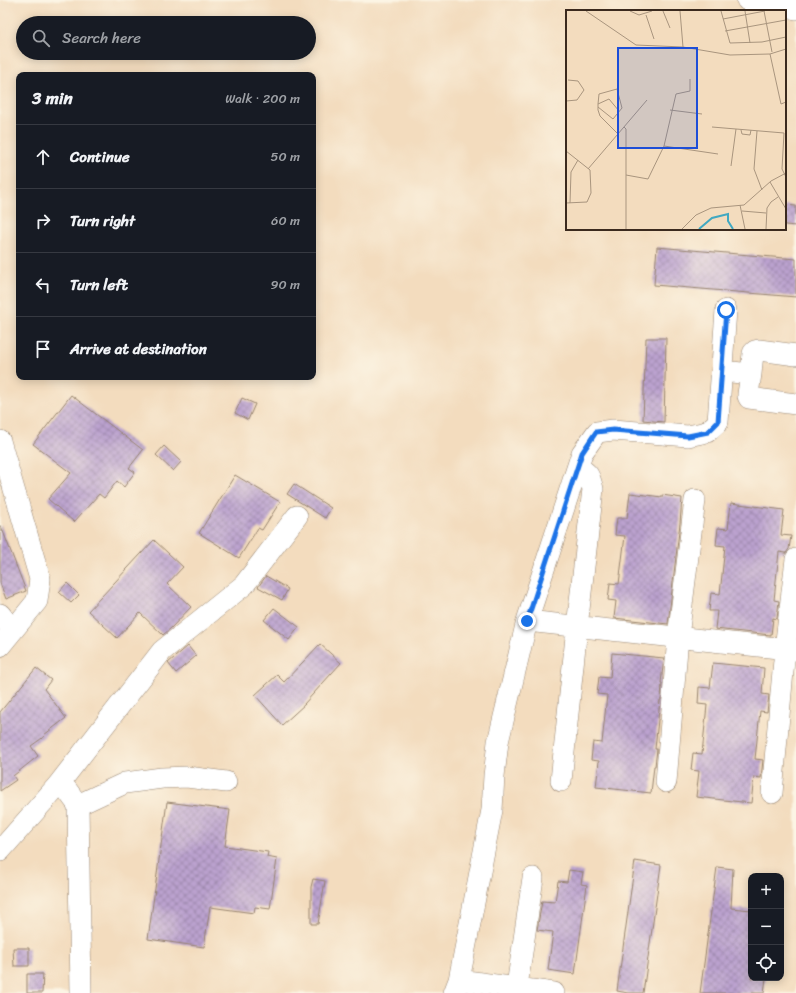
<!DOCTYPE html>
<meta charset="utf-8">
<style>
:root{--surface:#171b24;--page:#20242c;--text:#f1f3f6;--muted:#9ea1a6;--line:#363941}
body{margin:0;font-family:Sriracha,sans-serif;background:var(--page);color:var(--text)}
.controls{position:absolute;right:12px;bottom:12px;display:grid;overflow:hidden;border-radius:8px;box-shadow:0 2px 10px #0003}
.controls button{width:36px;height:36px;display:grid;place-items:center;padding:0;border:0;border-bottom:1px solid var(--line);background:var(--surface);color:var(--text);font:20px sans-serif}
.stop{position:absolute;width:12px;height:12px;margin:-9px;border:3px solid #1a73e8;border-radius:50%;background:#fff}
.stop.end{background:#1a73e8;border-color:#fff;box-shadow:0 1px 4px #0008}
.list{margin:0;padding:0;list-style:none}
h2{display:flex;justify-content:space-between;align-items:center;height:52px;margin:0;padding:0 16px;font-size:17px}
h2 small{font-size:13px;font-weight:400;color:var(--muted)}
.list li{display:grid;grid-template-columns:26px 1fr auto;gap:12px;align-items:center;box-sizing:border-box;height:64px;padding:0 16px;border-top:1px solid var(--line)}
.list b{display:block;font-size:15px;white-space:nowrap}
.list em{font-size:13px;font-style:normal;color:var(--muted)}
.icon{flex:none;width:22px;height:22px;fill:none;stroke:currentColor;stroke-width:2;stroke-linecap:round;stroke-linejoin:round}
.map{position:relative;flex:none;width:796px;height:993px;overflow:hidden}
.search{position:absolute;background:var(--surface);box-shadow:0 2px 10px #0003;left:16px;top:16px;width:300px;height:44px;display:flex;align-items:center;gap:10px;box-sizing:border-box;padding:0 14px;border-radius:22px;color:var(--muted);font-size:15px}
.panel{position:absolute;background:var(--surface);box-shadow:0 2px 10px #0003;left:16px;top:72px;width:300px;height:308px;border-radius:8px}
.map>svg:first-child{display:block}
</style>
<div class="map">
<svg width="796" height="993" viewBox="0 0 796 993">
<defs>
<pattern id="building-cross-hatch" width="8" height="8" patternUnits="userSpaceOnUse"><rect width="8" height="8" fill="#bba2cf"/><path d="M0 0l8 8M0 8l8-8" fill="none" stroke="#9984a7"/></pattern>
</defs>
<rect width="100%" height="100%" fill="#fcf5e5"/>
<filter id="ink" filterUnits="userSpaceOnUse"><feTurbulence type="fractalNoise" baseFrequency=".025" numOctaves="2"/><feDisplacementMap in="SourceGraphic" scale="8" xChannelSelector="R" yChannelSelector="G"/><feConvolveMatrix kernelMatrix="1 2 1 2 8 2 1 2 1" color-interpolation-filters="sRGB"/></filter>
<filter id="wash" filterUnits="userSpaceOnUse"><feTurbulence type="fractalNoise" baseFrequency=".012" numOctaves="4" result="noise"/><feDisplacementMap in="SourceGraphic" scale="16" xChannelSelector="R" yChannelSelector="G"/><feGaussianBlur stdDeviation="0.9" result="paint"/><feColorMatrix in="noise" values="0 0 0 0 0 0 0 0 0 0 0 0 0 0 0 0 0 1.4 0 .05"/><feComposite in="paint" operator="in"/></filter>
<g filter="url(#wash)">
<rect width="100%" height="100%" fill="#f3dcbe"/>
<g id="blocks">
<path fill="url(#building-cross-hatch)" d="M785,205l11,1v20l-11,-1z
M657,247l139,12v38l-142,-12z
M646,338h20l-2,84 -21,-2z
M71,395l72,55 -14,18 6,4 -11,15 -7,-6 -13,17 -5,-4 -25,28 -26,-23 23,-26 -38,-29z
M242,398l13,6 -7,16 -13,-7z
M164,446l17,16 -8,9 -17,-16z
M235,475l45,27 -18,28 -4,-2 -19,30 -40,-25z
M294,484l37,24 -6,10 -38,-24z
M630,493l32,4v-2l20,3 -2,25 -12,101 -54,-6 2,-17 -8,-1 2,-17 9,1 6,-48 -10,-1 2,-17h10z
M731,503l53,7 -3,25 10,1 -2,13 -3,4 -7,-1 -5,48 5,1 -2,18 -4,-1 -2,17 -56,-6 2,-18h-8l2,-18 9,1 5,-48 -9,-1 2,-17 10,1z
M0,526h1l25,65 -20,8 -6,-16z
M154,540l29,27 -16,17 24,23 -20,21 -8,7 -23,-22 -23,25 -29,-27z
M266,576l22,13 -6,11 -24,-13z
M67,583l12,12 -8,8 -12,-11z
M274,608l25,19 -10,13 -25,-20z
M320,644l21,19 -37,41h1l-23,21 -27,-30 22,-20 7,7z
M188,646l8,10 -20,17 -8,-10z
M612,653l52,5 -3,25h1l-1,17h-1l-5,49h2l-2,17h-1l-3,27 -55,-6 3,-26 -8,-1 2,-18 9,1 5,-48 -10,-1 2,-17 11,1z
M713,663l51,5 -2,26 7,1 -2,17 -7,-1 -5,48 8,1 -2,18 -7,-1 -3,26 -55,-6 3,-26 -8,-1 2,-17 9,1 5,-49 -9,-1 1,-17 11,1z
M36,668l15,12 -7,9 22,29 -22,17 1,1 -14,10 7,10 -25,20 3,4 -16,11v-79z
M167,802l63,8 -5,36 43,6 -1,5 10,2 -7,50 -15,-2 -1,6 -44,-6 -6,40 -56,-8z
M635,861l26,4 -18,128h-15l-11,-2z
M717,867l16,2 -2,39 20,2v68h15l-2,15h-64z
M569,870l14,2 -2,12 6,1 -12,89 -27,-4 5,-38 -16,-2 5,-29 13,1 3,-21 9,1z
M313,879l12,2 -7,43h-7v-37z
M13,948h16v18h-15z
M27,974h16l-1,19h-15z"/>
</g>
</g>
<g filter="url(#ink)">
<use href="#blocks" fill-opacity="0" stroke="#97836e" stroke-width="1"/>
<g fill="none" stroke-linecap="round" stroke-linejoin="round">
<defs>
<path id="minor" d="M747,0l49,9
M722,371l29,3 -3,20v2l1,2 47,6
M751,374l2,-21 2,-2 4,-1 37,5
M0,441l40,138 -3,22 -37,45
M0,614l13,16
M527,621l269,29
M561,781l16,-154 16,-138c-4,-13 -3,-15 -15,-22
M666,782l12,-145 17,-137
M58,785l9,5 11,15 3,188
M772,793l13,-144 11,-90
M78,805l47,-22 37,-5 25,-1 39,5
M0,851l58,-66 104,-134 82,-66 53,-69
M459,980l95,13
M454,993l5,-13 33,-170 2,-34 4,-34 29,-121 55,-168 15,-21 16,-2 75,6 19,-4 11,-10 8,-112
M516,993l17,-115"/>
</defs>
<use href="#minor" stroke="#97836e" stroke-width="22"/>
<use href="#minor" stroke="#fff" stroke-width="21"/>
</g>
</g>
<g fill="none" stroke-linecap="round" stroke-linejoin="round" filter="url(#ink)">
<path stroke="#1a73e8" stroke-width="5" d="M527,621l55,-168 14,-21 17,-2 75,6 20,-4 10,-10 8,-112"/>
</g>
<g transform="translate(566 10)">
<rect width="220" height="220" fill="#f3dcbe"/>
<path fill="none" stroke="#41a8c1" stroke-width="2" d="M133,219l13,-11 16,-4v7l5,8"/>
<path fill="none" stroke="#a9957e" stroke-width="1" d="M20,1l50,34 47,2 47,8 40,-1 16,-5M64,1l9,4 13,-4M97,1l7,17M114,1l3,36M155,1l9,32 32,-1 24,-5M179,1l5,32M198,1l8,41M80,5l8,24M157,9l42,-8M159,21l61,-11M204,44l11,50 5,-2M0,91l11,-1 7,-10 -6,-9 -10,-1M32,94l11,-5 10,12M32,97l15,12 9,-11 -5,-19 -18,5 -1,10v6l2,6 18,18M104,100l32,4M58,117l2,2v100M146,117l72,6 -2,36 4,8M175,120l1,4 8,1 1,-5M191,121l-3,38 8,21M98,136l54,8M0,141l24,19 1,23 -4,9 -21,1M165,156l5,-37M22,159l59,-69M60,165l22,4 16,-33 12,-52 14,-3v-12M204,172l16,27M4,193l1,-31 7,-12M174,195l5,24M176,201l24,2M116,219l14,-14 15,-7 33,-3 27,-24 15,-8M200,219l1,-21 4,-6 7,-5"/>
<path fill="#1d4ed8" fill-opacity="0.15" stroke="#1d4ed8" stroke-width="2" d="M52,38h79v100h-79z"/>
<rect width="220" height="220" fill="none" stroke="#3b2a1e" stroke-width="2"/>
</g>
</svg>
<div class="controls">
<button>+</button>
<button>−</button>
<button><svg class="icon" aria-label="locate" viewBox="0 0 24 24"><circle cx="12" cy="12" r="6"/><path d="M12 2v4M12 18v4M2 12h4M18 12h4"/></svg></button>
</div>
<div class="stop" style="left:726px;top:310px"></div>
<div class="stop end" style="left:527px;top:621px"></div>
<div class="search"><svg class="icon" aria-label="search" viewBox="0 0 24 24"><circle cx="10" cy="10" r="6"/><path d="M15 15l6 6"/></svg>Search here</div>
<section class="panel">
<h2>3 min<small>Walk · 200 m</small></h2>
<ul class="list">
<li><svg class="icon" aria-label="ahead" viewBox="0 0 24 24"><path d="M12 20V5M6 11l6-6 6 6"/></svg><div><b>Continue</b></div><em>50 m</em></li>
<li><svg class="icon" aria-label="right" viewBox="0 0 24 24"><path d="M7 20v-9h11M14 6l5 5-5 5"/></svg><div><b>Turn right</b></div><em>60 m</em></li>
<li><svg class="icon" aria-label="left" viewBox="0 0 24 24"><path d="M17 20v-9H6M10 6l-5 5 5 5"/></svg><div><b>Turn left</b></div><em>90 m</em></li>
<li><svg class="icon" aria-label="arrive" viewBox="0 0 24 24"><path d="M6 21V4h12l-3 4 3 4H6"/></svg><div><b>Arrive at destination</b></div></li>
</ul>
</section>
</div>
